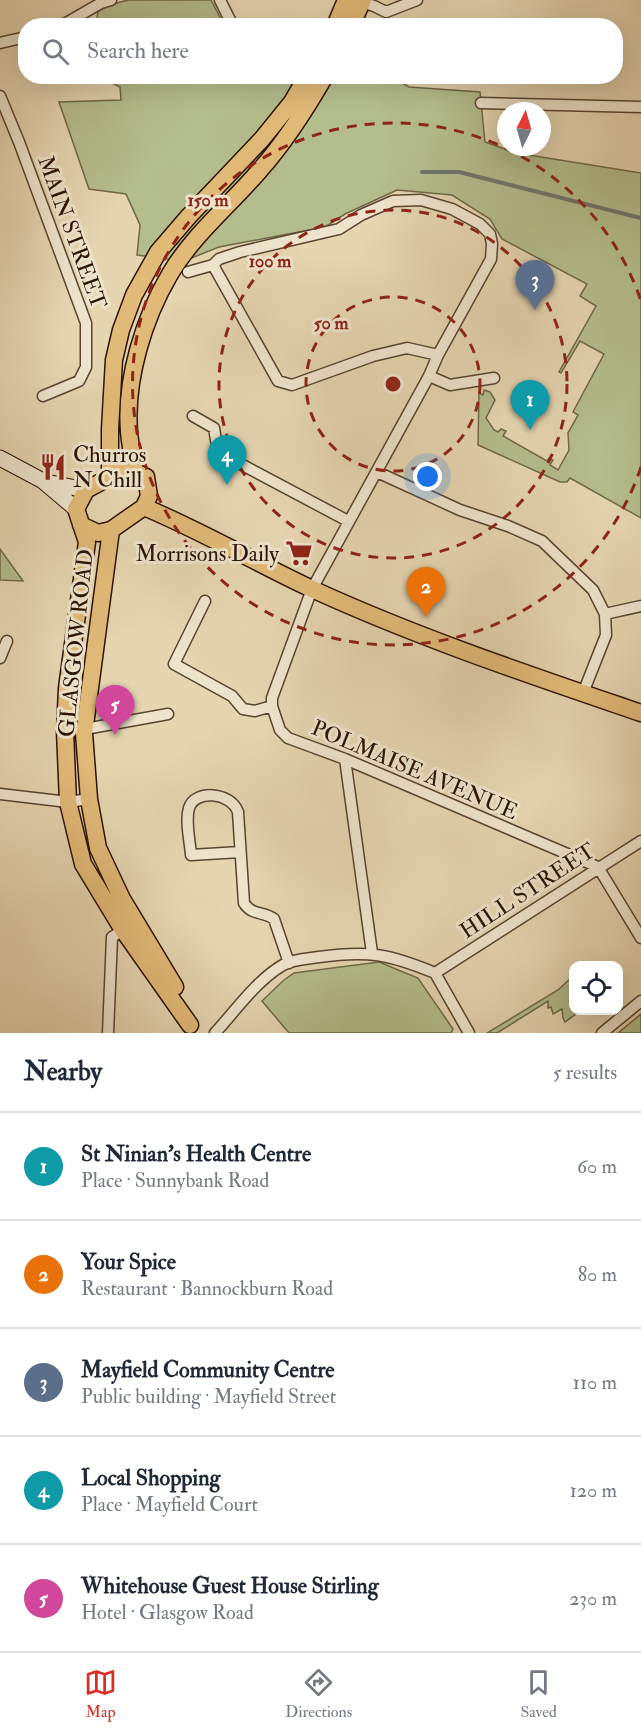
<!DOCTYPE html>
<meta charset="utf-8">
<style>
:root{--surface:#fff;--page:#f6f6f7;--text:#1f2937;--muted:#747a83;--line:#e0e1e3;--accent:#d93025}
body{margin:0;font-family:"IM FELL Double Pica",serif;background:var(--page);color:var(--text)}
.controls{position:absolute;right:18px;bottom:18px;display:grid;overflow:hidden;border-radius:12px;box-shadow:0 6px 24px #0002}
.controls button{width:54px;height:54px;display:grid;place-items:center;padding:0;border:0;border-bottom:2px solid var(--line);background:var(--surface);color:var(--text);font:30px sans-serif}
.compass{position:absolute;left:497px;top:102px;width:54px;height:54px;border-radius:50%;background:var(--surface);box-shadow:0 6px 24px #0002;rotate:5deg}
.you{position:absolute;left:428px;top:477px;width:21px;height:21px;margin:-15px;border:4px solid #fff;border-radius:50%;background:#1a73e8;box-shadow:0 0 0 9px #1a73e833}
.badge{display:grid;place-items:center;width:39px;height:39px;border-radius:50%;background:var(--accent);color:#fff;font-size:20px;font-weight:700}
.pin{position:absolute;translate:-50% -50px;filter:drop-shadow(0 2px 3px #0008)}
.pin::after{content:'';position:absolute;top:32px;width:21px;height:18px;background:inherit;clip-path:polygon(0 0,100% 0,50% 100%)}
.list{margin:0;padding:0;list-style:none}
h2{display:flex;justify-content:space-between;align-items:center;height:78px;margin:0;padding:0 24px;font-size:26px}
h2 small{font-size:20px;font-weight:400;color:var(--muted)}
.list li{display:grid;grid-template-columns:39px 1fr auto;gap:18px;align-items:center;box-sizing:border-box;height:108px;padding:0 24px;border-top:2px solid var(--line)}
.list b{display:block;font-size:22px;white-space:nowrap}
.list p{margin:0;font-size:20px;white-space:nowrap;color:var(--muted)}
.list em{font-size:20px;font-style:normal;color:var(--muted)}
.icon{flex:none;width:33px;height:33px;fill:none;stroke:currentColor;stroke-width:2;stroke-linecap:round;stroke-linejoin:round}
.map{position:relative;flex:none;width:641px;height:1033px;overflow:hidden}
.search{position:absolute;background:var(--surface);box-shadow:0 6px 24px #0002;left:18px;right:18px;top:18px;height:66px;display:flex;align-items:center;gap:15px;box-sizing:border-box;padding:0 21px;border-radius:24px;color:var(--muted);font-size:22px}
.sheet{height:618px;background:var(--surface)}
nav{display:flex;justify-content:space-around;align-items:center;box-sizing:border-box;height:84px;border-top:2px solid var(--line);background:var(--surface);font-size:16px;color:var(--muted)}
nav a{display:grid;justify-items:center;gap:3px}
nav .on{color:var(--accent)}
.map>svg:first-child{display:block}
</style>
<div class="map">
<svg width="641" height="1033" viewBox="0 0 641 1033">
<rect width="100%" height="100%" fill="#e5d5b0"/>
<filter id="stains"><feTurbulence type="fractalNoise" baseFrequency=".00333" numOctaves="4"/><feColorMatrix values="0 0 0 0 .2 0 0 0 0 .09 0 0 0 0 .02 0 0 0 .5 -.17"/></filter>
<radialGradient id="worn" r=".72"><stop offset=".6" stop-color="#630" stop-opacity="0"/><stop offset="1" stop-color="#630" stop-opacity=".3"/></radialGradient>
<path fill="#b4bd8c" stroke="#706848" stroke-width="1.5" d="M128,0h83l13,25 -128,1 2,-15 8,-5z
M107,77h285l17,10 71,5 5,50 31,11 125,20v345l-71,-40 -3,4h-7l-82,-37 1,-52 4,2 1,-5 6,2 5,8 -9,18 8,12 4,2 3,-3 5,2 -3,5 44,25 2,-3 4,2 -3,5 8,5 11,-20 -1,-17 10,-18 -5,-3 31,-58 -24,-13 -19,32 -2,-1 37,-66 -16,-10 7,-12 -85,-45 -12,-20 -38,-24 -55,-5 -52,24 -20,13 -106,20 -35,14 -47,-6 3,-30 -14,-31 -37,-5 -30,-87 62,-2 -1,-13 -10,-5z
M0,549l23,32 -23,-1z
M379,962l39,16 35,51 -2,4h-162l-27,-32 22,-21 10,-7z
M571,978l2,3 1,30h6l-15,11 -2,-4 -1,-9 -9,5 -2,-7 -3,1v-7l-51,32h-10l71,-43z
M641,1014v19h-23z"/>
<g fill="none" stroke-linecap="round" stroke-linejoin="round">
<path stroke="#6d756d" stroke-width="4" d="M422,172h37l182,46"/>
<defs>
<path id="minor" d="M220,0l13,26
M358,1l16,5 12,6 31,-12
M61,26l40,-23 10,-3
M0,43l26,-6
M0,96l19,46 67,181v44l-7,14 -36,15
M481,103l160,4
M213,265l65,116 14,4 81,-29 34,-8 31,7
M188,272l25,-7 6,-6 21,-7 99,-23 22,-14 32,-14 28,-1 31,9 28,15 10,10 2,10 -1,15 -53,96 -9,21 -117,213 -40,109v8l8,24 8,8 57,21 253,108 43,71
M429,376l21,9 44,-7
M193,416l21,12 4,24 130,69
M377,472l83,38 48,16 34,15 51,49 12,24 1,21 -23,58
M205,601l-31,63 58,32 11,13 12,2 17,-5
M605,614l36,-8
M0,658l7,-17
M85,729l83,-15
M345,759l27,194
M0,794l68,8 21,-3
M240,852l-49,3c-1,-14 -6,-34 -2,-47 6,-19 42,-16 49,4l6,91c8,13 20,8 30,16l15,44
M435,973l206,-132
M435,973l34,60
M108,1033l4,-96 11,-7 -1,-5
M215,1033c21,-23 42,-53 68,-68 11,-6 24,-6 36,-8 49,-7 70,-3 116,16
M602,1033l39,-32"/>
<path id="secondary" d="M0,458l43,23 33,28
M46,482l40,8"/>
<path id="primary" d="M335,26l11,-26
M351,26l12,-26
M135,472c-2,-14 -5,-27 -6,-41 -4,-52 15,-113 41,-157 23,-39 61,-70 90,-104 25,-28 46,-61 65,-94
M110,475v-46l4,-69 7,-30 13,-35 24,-43 31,-36 73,-77 30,-37 15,-26
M144,507c58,24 112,56 168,82 107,49 218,86 329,124
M81,525l17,8 13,-3 33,-23 5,-11 -3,-19 -11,-5 -12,-2 -37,20 -10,19 11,33 -20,146 -2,43 3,71 15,62 40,66 67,95
M111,530l-27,203 5,66 9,49 24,51 53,88"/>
</defs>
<use href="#minor" stroke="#5a4430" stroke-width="13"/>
<use href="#secondary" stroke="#2c1305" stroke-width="17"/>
<use href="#primary" stroke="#2c1305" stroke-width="19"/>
<use href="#minor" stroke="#eee4cc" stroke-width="10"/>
<use href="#secondary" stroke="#eee4cc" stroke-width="15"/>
<use href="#primary" stroke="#e2ba78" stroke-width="16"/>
</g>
<g fill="none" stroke="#8f2418" stroke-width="3" stroke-dasharray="10 8">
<circle cx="393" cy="384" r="87"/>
<circle cx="393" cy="384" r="174"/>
<path d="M641 467A261 261 0 1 1 641 301"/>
</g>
<defs>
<symbol id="restaurant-bare" viewBox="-9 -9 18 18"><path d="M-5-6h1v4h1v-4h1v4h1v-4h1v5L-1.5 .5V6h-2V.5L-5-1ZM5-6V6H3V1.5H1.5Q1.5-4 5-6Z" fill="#8f2418" stroke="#eee4cc" stroke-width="2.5" paint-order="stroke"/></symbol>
<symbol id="supermarket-bare" viewBox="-9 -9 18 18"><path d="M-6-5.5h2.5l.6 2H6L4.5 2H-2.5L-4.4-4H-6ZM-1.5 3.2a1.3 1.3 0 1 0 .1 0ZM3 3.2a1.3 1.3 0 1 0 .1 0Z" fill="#8f2418" stroke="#eee4cc" stroke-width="2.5" paint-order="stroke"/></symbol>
</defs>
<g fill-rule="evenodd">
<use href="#restaurant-bare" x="34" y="448" width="38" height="38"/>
<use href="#supermarket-bare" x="280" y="534" width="38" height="38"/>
</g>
<g text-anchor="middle" stroke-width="6" stroke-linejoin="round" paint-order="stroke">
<g font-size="22" fill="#2c1305" stroke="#eee4cc">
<text transform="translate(73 232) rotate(70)" y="8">MAIN STREET</text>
<text transform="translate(75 643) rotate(-84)" y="8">GLASGOW ROAD</text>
<text transform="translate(415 769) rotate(23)" y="8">POLMAISE AVENUE</text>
<text transform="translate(527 890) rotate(-33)" y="8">HILL STREET</text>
</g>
<g font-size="22" fill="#2c1305" stroke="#eee4cc" text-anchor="start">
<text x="73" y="462">Churros<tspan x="73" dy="25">N Chill</tspan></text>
<text x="279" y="561" text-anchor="end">Morrisons Daily</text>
</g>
</g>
<circle cx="393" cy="384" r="9" fill="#8f2418" stroke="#eee4cc" stroke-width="3"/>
<g font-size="18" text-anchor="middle" font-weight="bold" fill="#8f2418" stroke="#eee4cc" stroke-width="6" stroke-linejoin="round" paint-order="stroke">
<text x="208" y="206">150 m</text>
<text x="270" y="267">100 m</text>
<text x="331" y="329">50 m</text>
</g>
<rect width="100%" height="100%" filter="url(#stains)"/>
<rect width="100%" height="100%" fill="url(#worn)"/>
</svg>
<div class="controls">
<button><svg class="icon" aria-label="locate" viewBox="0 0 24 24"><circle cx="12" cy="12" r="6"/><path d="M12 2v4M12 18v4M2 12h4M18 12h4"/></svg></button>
</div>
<svg class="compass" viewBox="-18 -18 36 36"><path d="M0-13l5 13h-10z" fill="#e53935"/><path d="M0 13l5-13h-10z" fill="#747a83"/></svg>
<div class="you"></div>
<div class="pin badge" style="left:530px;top:430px;background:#0f9aa8">1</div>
<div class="pin badge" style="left:426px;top:617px;background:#e8710a">2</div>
<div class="pin badge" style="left:535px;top:310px;background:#5c6f8a">3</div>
<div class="pin badge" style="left:227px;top:485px;background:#0f9aa8">4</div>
<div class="pin badge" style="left:115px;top:735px;background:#d1479c">5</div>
<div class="search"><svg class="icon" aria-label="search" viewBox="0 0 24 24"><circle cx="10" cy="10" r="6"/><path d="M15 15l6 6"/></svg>Search here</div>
</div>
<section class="sheet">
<h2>Nearby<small>5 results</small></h2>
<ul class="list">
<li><span class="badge" style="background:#0f9aa8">1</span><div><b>St Ninian's Health Centre</b><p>Place · Sunnybank Road</p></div><em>60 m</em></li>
<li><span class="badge" style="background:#e8710a">2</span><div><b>Your Spice</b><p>Restaurant · Bannockburn Road</p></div><em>80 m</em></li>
<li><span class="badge" style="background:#5c6f8a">3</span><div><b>Mayfield Community Centre</b><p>Public building · Mayfield Street</p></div><em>110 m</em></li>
<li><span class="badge" style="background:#0f9aa8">4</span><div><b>Local Shopping</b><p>Place · Mayfield Court</p></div><em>120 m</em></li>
<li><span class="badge" style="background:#d1479c">5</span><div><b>Whitehouse Guest House Stirling</b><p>Hotel · Glasgow Road</p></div><em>230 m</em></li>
</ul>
</section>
<nav>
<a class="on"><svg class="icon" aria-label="map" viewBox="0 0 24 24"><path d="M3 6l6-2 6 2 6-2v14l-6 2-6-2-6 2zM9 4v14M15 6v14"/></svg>Map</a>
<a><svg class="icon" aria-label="directions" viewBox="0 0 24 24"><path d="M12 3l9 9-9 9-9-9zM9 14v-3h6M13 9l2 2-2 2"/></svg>Directions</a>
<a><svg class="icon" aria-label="saved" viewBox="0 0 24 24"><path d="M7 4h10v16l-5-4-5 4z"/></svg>Saved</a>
</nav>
